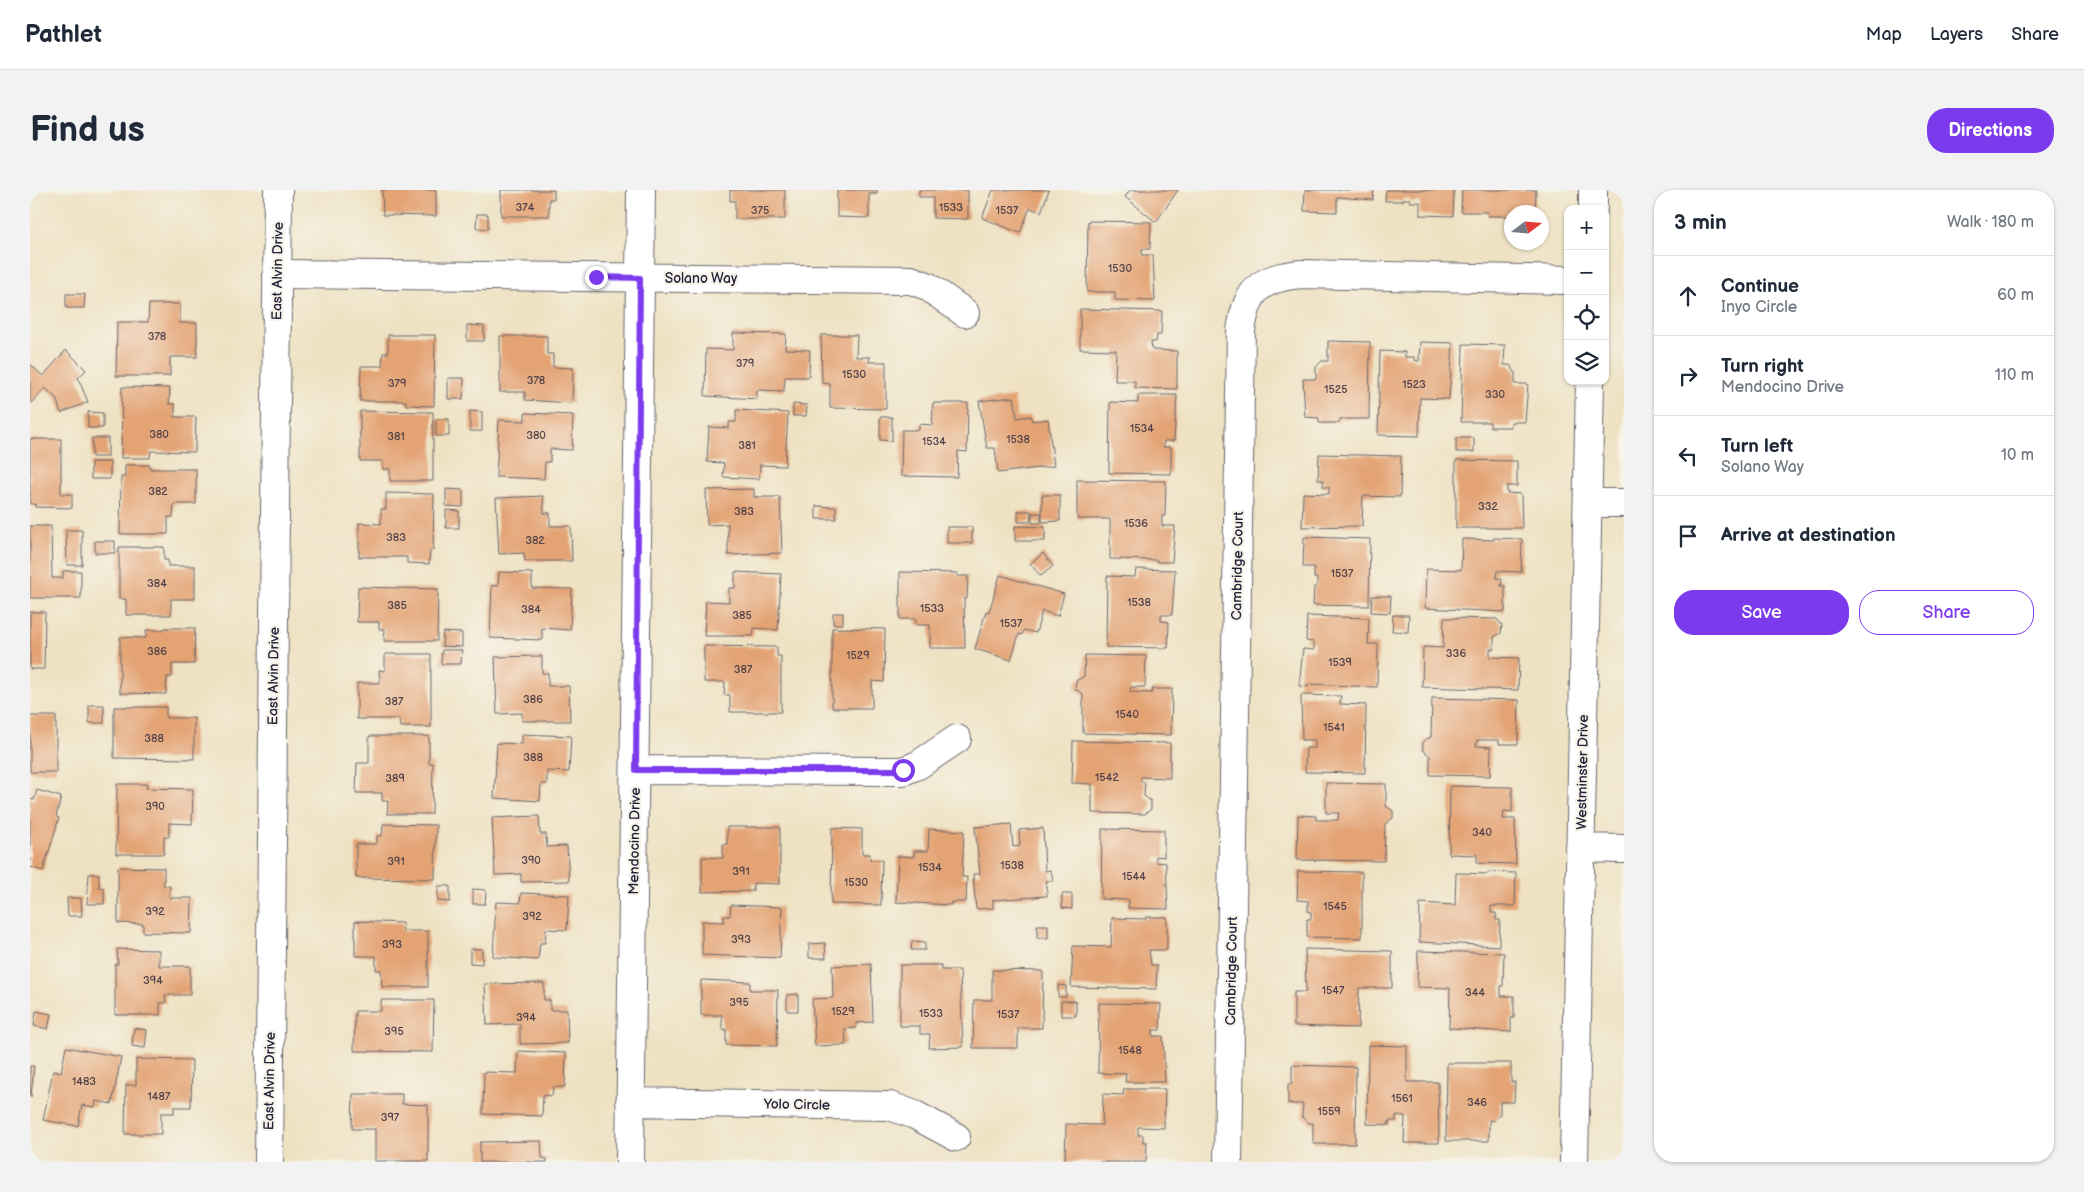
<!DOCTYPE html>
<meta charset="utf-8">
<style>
:root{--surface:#fff;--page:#f2f2f3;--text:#1f2937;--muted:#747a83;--line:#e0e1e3;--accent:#7c3aed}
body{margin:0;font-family:"Balsamiq Sans",sans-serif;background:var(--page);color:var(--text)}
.controls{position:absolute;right:15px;top:15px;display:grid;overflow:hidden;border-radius:10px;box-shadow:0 1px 4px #0004}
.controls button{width:45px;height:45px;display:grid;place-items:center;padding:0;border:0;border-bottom:1px solid var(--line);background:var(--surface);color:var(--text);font:25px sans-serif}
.compass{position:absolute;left:1474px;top:15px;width:45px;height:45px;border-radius:50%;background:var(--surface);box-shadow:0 1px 4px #0004;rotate:74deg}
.stop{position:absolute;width:15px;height:15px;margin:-11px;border:4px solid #7c3aed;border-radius:50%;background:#fff}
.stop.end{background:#7c3aed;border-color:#fff;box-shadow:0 1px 5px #0008}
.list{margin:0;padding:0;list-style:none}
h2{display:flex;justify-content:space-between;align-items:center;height:65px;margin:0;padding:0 20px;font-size:21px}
h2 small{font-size:16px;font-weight:400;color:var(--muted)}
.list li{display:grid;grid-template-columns:32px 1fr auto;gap:15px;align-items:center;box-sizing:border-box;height:80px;padding:0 20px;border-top:1px solid var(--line)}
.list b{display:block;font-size:19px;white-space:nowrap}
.list p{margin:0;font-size:16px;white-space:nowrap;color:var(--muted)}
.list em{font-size:16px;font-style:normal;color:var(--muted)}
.actions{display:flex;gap:10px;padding:15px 20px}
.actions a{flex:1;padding:11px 0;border:1px solid var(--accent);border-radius:20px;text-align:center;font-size:18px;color:var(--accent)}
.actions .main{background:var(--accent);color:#fff}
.icon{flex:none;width:28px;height:28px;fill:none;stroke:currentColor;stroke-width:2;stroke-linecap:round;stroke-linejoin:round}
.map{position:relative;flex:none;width:1594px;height:972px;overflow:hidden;border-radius:20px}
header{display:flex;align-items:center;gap:30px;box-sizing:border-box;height:70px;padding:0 25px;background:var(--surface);border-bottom:1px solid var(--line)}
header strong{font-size:24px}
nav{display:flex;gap:28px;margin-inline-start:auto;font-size:18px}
.intro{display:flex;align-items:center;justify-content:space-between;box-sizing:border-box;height:120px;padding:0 30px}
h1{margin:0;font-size:35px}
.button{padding:12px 22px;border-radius:20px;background:var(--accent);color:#fff;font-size:18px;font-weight:700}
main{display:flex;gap:30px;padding:0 30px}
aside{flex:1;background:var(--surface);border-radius:20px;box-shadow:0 1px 4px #0004}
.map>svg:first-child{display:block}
</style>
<header>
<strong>Pathlet</strong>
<nav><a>Map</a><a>Layers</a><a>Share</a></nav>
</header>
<div class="intro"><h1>Find us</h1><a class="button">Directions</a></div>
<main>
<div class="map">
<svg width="1594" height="972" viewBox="0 0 1594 972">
<rect width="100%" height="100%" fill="#f7f3e8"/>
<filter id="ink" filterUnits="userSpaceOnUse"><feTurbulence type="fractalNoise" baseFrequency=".02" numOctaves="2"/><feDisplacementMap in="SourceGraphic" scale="10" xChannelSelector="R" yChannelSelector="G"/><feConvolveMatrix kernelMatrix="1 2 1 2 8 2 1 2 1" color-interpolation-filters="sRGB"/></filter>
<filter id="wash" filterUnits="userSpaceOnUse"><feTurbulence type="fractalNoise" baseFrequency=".0096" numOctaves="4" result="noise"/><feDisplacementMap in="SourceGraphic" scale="20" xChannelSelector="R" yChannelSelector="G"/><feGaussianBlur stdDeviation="1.12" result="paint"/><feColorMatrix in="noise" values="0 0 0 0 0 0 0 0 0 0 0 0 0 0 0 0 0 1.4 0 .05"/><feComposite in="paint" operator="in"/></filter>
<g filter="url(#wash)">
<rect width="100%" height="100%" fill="#eee2c3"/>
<g id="blocks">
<path fill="#e3a373" d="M352,0h54v26l-53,-1z
M471,0h53v9h-5v17h-48z
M700,0h55v29h-50v-18h-5z
M807,0h40v4h-8v24l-32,-1z
M889,0h49v29l-35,-1v-21h-14z
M963,0h56l-8,22 -11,-4 -10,25 -38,-15z
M1100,0h48l-22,32 -31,-25z
M1275,0h69l-1,10 -36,-3v15l-33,-1z
M1356,0h68l-1,26 -33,-1v-13h-10v-3h-7v2h-18z
M1432,0h74l-1,22h-23v4h-24v-4h-27z
M447,24h11v15l-12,-1z
M1058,31l63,1 -1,27h-8v6h11l2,46 -40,-1v-8h-28z
M36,104h19l-1,14h-18z
M119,114h31v19h17v34h-27v19h-54l1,-54h31z
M1050,119l82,2 -1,24h-4l-1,7h-5l1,8 25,1v38l-42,-1v-7h-20l1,-31 -36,-1z
M437,135l17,1v15h-17z
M703,143l53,1 -1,15 25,1 -1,27h-24l-1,14 -27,-1v9l-52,-3 1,-47 27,1z
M358,145h47l-1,71 -28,-1v-4h-46l1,-35h21l1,-13h5z
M791,145h36l-1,22h14l-1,5h17v47l-56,-1v-24l-8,-1z
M470,146h47v18h6v13l20,1 -1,35 -47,-3v-8h-25z
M1298,151l42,1 -1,77h-29l-1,4h-20v-5l-14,-1 -2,-38h13v-12l6,-6h6z
M1390,152l33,1 -4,56 -29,-1 -1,38 -41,-1 2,-84 25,1v5h9v3l5,1z
M1433,154l42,1 -1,20h6l5,7v12h13l-3,38h-14v5h-21v-5h-29z
M36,160l20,20 -8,8 10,24 -27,11 -5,-15 -11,-10 -15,16v-40l13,12z
M418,188h16l-1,21h-15z
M92,197l48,1 -1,16h6v13h21l-1,35 -44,-1 -1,7h-29z
M1108,205h39l-3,46h-10l-1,6h8v27l-62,-1 1,-71 28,1z
M984,207l3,21 14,-2 1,5 16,-2 6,47 -56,7 -3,-25h-8l-8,-47z
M903,213h35l-1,49 -9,-1 -1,26 -56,-1 1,-46h17v-6l13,1z
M763,214l14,1 -1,11h-13z
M706,220l52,3 -3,53 -25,-1 -1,14 -36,-2 1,-14 -17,-1 2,-35 20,1v-6h7z
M330,221l73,1v69h-43v-12h-7v-8h-23z
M440,221l12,1v19h-12z
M58,222l15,1v15h-15z
M495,223l48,2 -1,35 -22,-1v13h-5l-1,17 -48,-2 3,-57 26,1z
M850,227h12v24l-12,-1z
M406,229h13v17h-13z
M62,248h16v19h-16z
M1426,248h18v14h-18z
M0,249h31v55h11v14l-37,-1v-3h-5z
M1289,264l82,2 -1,41 -37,-1 -1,30 -60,1 1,-34 26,1v-7h-6v-7h-5z
M1426,270l61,1v25h-10v7l14,1 1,34h-66z
M61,272h19v17h-19z
M95,275h25v4h46v35h-22l-1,13h-5v17h-48l1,-57h4z
M1047,290l89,1 -1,35h-3v10h13l-3,36h-15v-2l-47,-1v-40h-33z
M416,299l17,1v17l-17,-1z
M724,299v8h26l2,56 -54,2v-31l-21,1 -1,-35z
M356,303l48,1 -1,56h-3l-1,14 -22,-1v-6h-48v-34l22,1v-15h5z
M1012,305h18v26l-18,1z
M513,306l1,17h6v13h21l1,35h-47l-1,-8 -25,1 -3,-56z
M786,316l20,1v12h-20z
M416,320l13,1v17h-13z
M988,321h13l-1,11h-12z
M1002,323h9v10h-9z
M0,336h21l1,52h11v-7h18v27h-51z
M985,336l30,1v14h-30z
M917,337h25v16h-25z
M36,340h16v35h-15z
M1274,347l66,2 -1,67 -56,-1 1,-18 3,-1v-8h-3v-11h-11z
M1464,348l28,1 -1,33 -24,-1 -1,7 6,1 -1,7h4v26l-80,-4 1,-39 35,1 1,-31 32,1z
M65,351h20v12h-20z
M89,357h45v13h4v6h27v33h-24v16h-45v-16h-7z
M1013,363l10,13 -12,10 -11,-12z
M1106,379l39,1 -3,45h-11v6l8,1 -1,26 -62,-1 1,-71 28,1z
M469,382l33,1v15l40,1 -2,41 -28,-2v12l-52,-2 2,-53 6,1z
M705,382l46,2 -3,56 -24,-2 -1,8h-49l2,-35 23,1v-14h6z
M870,382l57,1v3h11l-1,23h-3l1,49h-35v-23h-14v-6h-16z
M970,385l64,19 -6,22 -16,-5 -6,22 -12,-3 -2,5 -3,-1 -8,26 -36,-11 11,-38 3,1z
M328,397l80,2 -1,52h-53l1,-12h-6v-7h-22z
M1342,406h19l-1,17 -19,-1z
M0,422h15l-1,57h-14z
M803,423h10v11h-10z
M1363,425h16l-1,17 -16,-1z
M1277,426l62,2 -1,26h10l-1,43 -69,-3v3l-9,-1 4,-37 11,1v-8l-8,-1z
M1414,428l53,1 5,6 -1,8 -7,4v12h-4v8l29,1 -1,32 -96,-3 1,-40 20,1z
M134,438h31l-1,36h-22v13h-5l-1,17 -46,-1v-56l26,1v-8h18z
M802,438l53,1 -1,53 -12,-1v27h-40z
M413,442l19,1v14l-20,-1z
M674,456l73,1v9h4v56h-51v-17h-6l1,-13h-21z
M412,460h20l-1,14h-20z
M355,464h46v73h-31l-1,-8h-42v-36h23l-1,-13 6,1z
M1055,465l61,1 -1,31h-14l-1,5 22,1v-4h20l-1,46 -88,-2v-39l-8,-5 1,-8 8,-5z
M512,466v17h6v13h21l1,35h-48v-8l-25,1 -2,-57z
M1271,505l40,1 -1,8 26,1 -1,68 -60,-1 1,-24h9v-8h-13z
M1402,508l87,2 -1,44h-19v-4h-22l-1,6 15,1 -1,29 -60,-1v-19l-7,-6v-9l8,-4z
M59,515h15v18h-15z
M84,517h52v11h28v41l-80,-1z
M0,526h26v56h-26z
M492,544l49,2 -2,36 -22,-1v13h-6l-1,17 -46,-3 3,-55 25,1z
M339,546h60v28l4,-1 -1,51h-45l1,-13h-6v-8h-26l1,-30h12z
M1043,551l97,2v35l-29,-1v5h4l-1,14 7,5v8l-6,5 -53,-1v-29l-20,-1z
M1296,593l60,1v22l7,5v7l-8,6 -1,37 -87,-1 1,-45 18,1v4h22l1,-7h-13z
M87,594h30l-1,4 47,1 -1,35 -23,-1v14h-5v17h-48z
M1420,596l62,1v25l-8,-1 -1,8h12l1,45 -39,-1v-8l-28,-1z
M7,600l24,7 -5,20 3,1 -16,53 -13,-4v-68l4,1z
M509,626l1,18h6l1,13 20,-1 2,35 -48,1v-8l-26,1 -3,-57z
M353,634l53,1 -1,54 -79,-1v-34h21v-8h5z
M981,634l2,23 7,-1 -1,-16 24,-2 2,43 6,-1 2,11h-7l1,15 -54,4v8l-17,1 -3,-35h7l-5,-47z
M697,637h53v57l-27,-1v8l-51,1v-35l21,1v-14h4z
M802,638l30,1v25h8v6h12l-1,45 -50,-1z
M899,639l35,2 -2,46h5l-1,25h-15v3l-55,-3 2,-46 16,1v-6h14z
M1072,639l62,1v27l-8,-1v6l10,1 2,46 -40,-1 1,-8 -28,-1z
M88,677l46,1v18h6l-1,12h23l-1,35 -48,-1v-8l-25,-1z
M1268,681l64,1v66l-55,-1v-18h4v-7h-3v-11l-11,-1z
M1458,682l28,1 -1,33h-24v7h5v7h4l-1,26 -80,-4 1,-39 35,2 1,-32 32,1z
M59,684h10v14h5v16h-17z
M408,696h12v16l-12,-1z
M443,699l13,1 -1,14h-12z
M491,703l48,2 -2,35 -21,-1 -1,14h-5l-2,17 -45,-3 3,-55 24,1z
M1032,704h10v15l-10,-1z
M37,708h14l1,18h-14z
M701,715l51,2 -2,51 -78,-3v-34l22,1v-6h6z
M1116,727h21v33h-18l2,15h6l-1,24 -85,-2 2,-41 38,1 1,-29 34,1z
M325,731l47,2 1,8h25v56h-46l-1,-17h-5v-14h-21z
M1007,735h11v13h-11z
M882,751l13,1v8h-14z
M795,753l1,15h-17v-14z
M87,759l42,1v16h31v29h-25l1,8h-6v12h-45v-51h3z
M440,759h12v15l-12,-1z
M1275,759l87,2v37h-33l-1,40 -64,-2v-34h12z
M1388,761l86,2 -1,33h-2v10h13v22h-3v14l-62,-4 1,-40 -33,-1z
M841,774l2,58 -17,1v5l-11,1 1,16 -31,1 -3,-47 21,-1 -1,-32z
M870,775h41v5h19l3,77 -34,1 1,-14h-10v-8h-20z
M962,780l51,1 -1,57h-24v20h-45l1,-48h18z
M671,790l49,2v8h28l-1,56 -51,-1v-16h-4v-14h-21z
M514,793v17h6v10h17l1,33 -48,1v-20l-33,1 -2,-41z
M1028,795l8,1v11h-8z
M768,804v17h-11v-16z
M351,810h53l-1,52 -79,-1 1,-40h26z
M1031,811h15v15h-15z
M1069,813l62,1 -1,26h-7v6h10l2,46h-40l1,-8 -28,-1z
M6,821l15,3 -3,15 -14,-3z
M104,838l13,2 -2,18 -13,-2z
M1338,855l39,1v36h31l1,61h-35l1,-27h-9v5h-7v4l-22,-1z
M36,857l55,10 -9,47 -16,-3 -1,6 -13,-2 -4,21 -35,-6 10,-49 8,1z
M488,861l48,2 -1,34h-12l-1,9 -9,-1 -1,21 -59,-2 1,-42 33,1z
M106,869l56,1 -1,47h-17v6h-13v21h-36l1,-49h10z
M1417,873h64v19h4l-1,20h-14v12l-6,7 -5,-1v21h-43z
M1262,875l64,2 -1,77h-42v-21h-4l-7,-6 1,-13h-15v-20h4z
M0,876h4l-3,31h-1z
M1094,899h41l-1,39 -26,-1v8h5v7h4l-1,20h-81l1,-38 36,1 1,-31 20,1z
M323,904h49v10l26,1v56h-53v-32h-23z
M511,951l1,17 5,1v3h-67v-20z"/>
</g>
</g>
<g filter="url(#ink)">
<use href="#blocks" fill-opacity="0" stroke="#69656b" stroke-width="1"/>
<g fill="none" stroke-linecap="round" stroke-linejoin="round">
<defs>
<path id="minor" d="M1563,19v-19
M247,84l634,6 16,6 38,27
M1558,313h36
M606,580l267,1 15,-6 39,-26
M1550,658l44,1
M600,912l260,4 25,9 41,22
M600,972l11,-972
M1198,972l13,-831c6,-42 19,-53 60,-57l267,6
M1544,972l16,-781"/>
<path id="secondary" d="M239,972l9,-972"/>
</defs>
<use href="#minor" stroke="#69656b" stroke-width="30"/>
<use href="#secondary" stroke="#69656b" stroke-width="30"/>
<use href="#minor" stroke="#fff" stroke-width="28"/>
<use href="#secondary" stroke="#fff" stroke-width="28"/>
</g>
</g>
<g fill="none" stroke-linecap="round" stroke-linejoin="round" filter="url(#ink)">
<path stroke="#7c3aed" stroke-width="6" d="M566,87l44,1 -4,492h267"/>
</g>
<g text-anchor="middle" stroke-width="4.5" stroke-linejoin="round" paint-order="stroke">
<g font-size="11" fill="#524249">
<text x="495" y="21">374</text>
<text x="921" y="21">1533</text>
<text x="730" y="24">375</text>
<text x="977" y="24">1537</text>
<text x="1090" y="82">1530</text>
<text x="127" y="150">378</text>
<text x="715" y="177">379</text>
<text x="824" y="188">1530</text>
<text x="506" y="194">378</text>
<text x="367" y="197">379</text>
<text x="1384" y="198">1523</text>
<text x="1306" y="203">1525</text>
<text x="1465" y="208">330</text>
<text x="1112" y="242">1534</text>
<text x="129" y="248">380</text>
<text x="506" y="249">380</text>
<text x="366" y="250">381</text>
<text x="988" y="253">1538</text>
<text x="904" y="255">1534</text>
<text x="717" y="259">381</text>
<text x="128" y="305">382</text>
<text x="1458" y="320">332</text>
<text x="714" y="325">383</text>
<text x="1106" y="337">1536</text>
<text x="366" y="351">383</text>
<text x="505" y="354">382</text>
<text x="1312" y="387">1537</text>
<text x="127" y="397">384</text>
<text x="1109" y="416">1538</text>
<text x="367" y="419">385</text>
<text x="902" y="422">1533</text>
<text x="501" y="423">384</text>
<text x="712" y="429">385</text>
<text x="981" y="437">1537</text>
<text x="127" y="465">386</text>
<text x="1426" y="467">336</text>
<text x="828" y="469">1529</text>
<text x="1310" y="476">1539</text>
<text x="713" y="483">387</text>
<text x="503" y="513">386</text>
<text x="364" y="515">387</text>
<text x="1097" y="528">1540</text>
<text x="1304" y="541">1541</text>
<text x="124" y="552">388</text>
<text x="503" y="571">388</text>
<text x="1077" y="591">1542</text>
<text x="365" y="592">389</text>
<text x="125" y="620">390</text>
<text x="1452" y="646">340</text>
<text x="501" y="674">390</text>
<text x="366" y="675">391</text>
<text x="982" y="679">1538</text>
<text x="900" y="681">1534</text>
<text x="711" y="685">391</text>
<text x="1104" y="690">1544</text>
<text x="826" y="696">1530</text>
<text x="1305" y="720">1545</text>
<text x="125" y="725">392</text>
<text x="502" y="730">392</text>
<text x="711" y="753">393</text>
<text x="362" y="758">393</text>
<text x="123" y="794">394</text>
<text x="1303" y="804">1547</text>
<text x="1445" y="806">344</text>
<text x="709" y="816">395</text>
<text x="813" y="825">1529</text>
<text x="901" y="827">1533</text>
<text x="978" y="828">1537</text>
<text x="496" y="831">394</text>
<text x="364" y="845">395</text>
<text x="1100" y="864">1548</text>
<text x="54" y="895">1483</text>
<text x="129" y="910">1487</text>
<text x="1372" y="912">1561</text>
<text x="1447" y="916">346</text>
<text x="1299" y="925">1559</text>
<text x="360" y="931">397</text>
</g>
<g font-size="14" fill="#22223b" stroke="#f7f3e8">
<text transform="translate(247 81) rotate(-89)" y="5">East Alvin Drive</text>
<text x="671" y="93">Solano Way</text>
<text transform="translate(1207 376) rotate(-89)" y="5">Cambridge Court</text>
<text transform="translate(243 486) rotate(-89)" y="5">East Alvin Drive</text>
<text transform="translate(1552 582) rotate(-89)" y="5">Westminster Drive</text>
<text transform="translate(604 651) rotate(-89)" y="5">Mendocino Drive</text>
<text transform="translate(1201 781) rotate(-89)" y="5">Cambridge Court</text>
<text transform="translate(239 891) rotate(-89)" y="5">East Alvin Drive</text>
<text transform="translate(767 914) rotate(1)" y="5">Yolo Circle</text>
</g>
</g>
</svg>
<div class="controls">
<button>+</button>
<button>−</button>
<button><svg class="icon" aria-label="locate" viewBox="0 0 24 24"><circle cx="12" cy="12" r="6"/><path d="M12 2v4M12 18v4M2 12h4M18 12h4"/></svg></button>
<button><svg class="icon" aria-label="layers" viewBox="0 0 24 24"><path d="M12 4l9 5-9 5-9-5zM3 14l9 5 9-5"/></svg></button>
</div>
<svg class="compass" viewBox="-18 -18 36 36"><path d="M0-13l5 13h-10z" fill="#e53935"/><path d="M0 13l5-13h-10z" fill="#747a83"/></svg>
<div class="stop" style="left:873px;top:580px"></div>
<div class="stop end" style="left:566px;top:87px"></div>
</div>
<aside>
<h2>3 min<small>Walk · 180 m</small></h2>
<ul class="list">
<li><svg class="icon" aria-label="ahead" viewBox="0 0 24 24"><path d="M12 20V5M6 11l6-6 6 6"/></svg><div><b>Continue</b><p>Inyo Circle</p></div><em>60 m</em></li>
<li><svg class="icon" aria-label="right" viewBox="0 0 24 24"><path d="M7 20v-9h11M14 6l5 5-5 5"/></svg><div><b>Turn right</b><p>Mendocino Drive</p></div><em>110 m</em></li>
<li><svg class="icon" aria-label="left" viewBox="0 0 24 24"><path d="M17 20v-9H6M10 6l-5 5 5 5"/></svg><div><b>Turn left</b><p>Solano Way</p></div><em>10 m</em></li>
<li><svg class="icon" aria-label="arrive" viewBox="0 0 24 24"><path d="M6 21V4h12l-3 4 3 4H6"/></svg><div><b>Arrive at destination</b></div></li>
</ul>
<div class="actions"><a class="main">Save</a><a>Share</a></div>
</aside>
</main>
